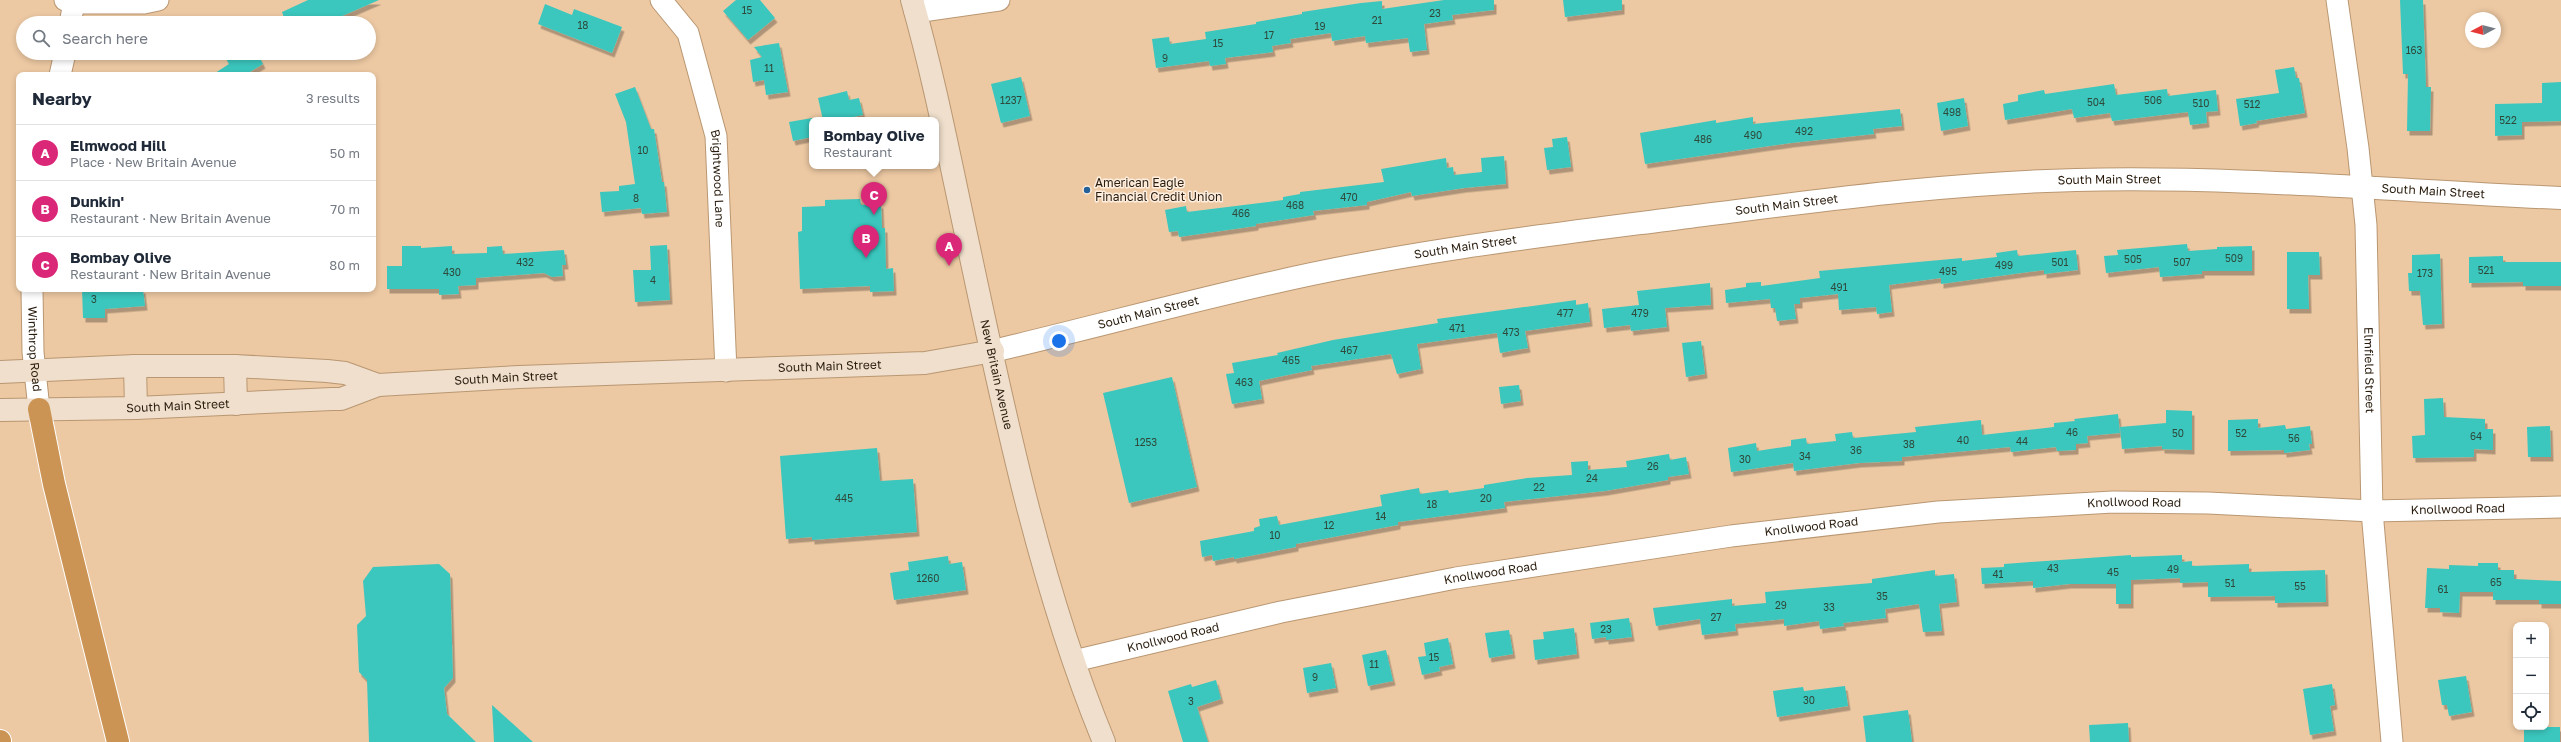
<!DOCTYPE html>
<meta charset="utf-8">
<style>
:root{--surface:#fff;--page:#f2f2f3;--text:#1f2937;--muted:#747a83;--line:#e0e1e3;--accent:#db2777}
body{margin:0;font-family:"Golos Text",sans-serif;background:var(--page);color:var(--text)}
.controls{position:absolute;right:12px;bottom:12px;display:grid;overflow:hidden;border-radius:8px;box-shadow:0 2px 6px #0003}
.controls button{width:36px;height:36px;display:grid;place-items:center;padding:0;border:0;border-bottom:1px solid var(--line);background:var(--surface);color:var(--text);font:20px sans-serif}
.compass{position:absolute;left:2465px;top:12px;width:36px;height:36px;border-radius:50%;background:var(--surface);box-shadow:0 2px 6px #0003;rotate:263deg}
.you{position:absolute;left:1059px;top:341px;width:14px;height:14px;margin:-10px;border:3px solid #fff;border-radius:50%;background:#1a73e8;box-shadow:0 0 0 6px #1a73e833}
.badge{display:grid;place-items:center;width:26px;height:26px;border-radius:50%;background:var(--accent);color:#fff;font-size:13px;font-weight:700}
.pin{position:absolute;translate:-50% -33px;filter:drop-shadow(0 1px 2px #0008)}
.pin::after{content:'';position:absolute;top:21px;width:14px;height:12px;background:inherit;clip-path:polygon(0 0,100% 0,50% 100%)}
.popup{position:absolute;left:809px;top:117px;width:130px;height:52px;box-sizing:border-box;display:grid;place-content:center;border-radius:8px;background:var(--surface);filter:drop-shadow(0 1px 3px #0005);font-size:13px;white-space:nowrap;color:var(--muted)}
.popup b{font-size:15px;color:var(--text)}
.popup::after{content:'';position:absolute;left:50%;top:100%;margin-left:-8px;border:8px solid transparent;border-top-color:var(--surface)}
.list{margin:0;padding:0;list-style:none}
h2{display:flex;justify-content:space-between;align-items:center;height:52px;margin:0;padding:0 16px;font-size:17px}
h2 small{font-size:13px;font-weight:400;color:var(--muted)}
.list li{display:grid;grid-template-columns:26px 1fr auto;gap:12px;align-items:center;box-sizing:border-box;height:56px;padding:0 16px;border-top:1px solid var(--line)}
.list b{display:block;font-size:15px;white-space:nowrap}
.list p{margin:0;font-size:13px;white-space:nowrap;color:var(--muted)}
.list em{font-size:13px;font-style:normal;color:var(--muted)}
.icon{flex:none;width:22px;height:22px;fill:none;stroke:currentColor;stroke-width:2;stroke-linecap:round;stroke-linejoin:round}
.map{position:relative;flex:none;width:2561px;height:742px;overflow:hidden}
.search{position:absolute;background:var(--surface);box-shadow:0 2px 6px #0003;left:16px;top:16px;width:360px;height:44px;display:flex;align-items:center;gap:10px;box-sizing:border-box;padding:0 14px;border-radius:22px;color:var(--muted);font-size:15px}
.panel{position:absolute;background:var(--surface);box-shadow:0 2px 6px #0003;left:16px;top:72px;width:360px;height:220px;border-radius:8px}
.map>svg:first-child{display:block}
</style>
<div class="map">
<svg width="2561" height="742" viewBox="0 0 2561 742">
<defs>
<filter id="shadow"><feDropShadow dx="2.5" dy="4.5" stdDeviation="0" flood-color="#0004"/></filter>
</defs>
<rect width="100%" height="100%" fill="#edc9a3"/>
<path fill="#3bc7be" filter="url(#shadow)" d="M308,0h71l-53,23h-40l-4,-11z
M736,0h24l15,18 -27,22 -25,-29z
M1444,0h50v10l-42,5 1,5 -29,4 3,26 -17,2 -2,-14 -42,5 -1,-7 -33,5 -1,-8 -41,6 1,4 -19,3 1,6 -48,6 1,6 -16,2 -1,-5 -53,7 -4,-29 17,-2 1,7 36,-5 -1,-7 51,-8v-2l46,-8v-2l59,-9 21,-2v8z
M1563,0h59v10l-57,7z
M2400,0h23l3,87h5l-1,44h-23l1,-57h-5z
M545,4l27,11 2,-6 48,18 -10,26 -74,-29z
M779,43l9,49 -22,3 -2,-15 -11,2 -3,-22 12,-3 -8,-10z
M223,53h34l6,11 -18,11h-33l17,-11z
M2294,67l2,11h3l6,35 -49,8 1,2 -17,3 -4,-27 43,-6 -4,-23z
M1021,77l9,39 -29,7 -10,-39z
M2561,82v39l-39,1v13l-27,1v-32l47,-1v-20z
M2114,84l2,11 51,-6 1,7 48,-6 2,21 -12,1 1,11 -17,2 -2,-13 -76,9 -2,-8 -36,5 -2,-9 -67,11 -2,-16 15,-3v-6l26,-5 1,4z
M635,87l16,42h3l8,53h2l3,30 -25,2 -1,-6 -39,4 -2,-20 19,-1v-5l16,-2 -9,-62 -11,-28z
M847,91l2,9 10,-2 4,17 -10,2 1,3h-31l-5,-22z
M1964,98l4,28 -27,5 -4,-28z
M1900,109l2,17 -29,3 1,5 -83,9 -146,21 -5,-31 76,-13v3l37,-6v7z
M812,118v19l-19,4 -4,-19z
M1567,137l4,30 -24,3 -3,-22 9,-1 -1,-8z
M1504,156l2,28 -42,4 -52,8 -1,-4 -44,10v3l-54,6 1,4 -58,9v2l-77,11 -1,-6 -9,1 -4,-22 21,-4 1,6 96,-12v-3l17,-3v-2l84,-10 -3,-13 65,-11 1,10 6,-1 1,8 28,-3 -1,-14z
M860,199l1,6 20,-1 1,24h3l1,41 7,-1 1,23 -24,1v-6l-70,3 -2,-57 4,-1v-24l23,-1v-6z
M2187,244l1,7 29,-2v-2l35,-1v25h-50v3l-42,3 -1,-10 -53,6 -2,-17 14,-1 -1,-5z
M667,245l3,55 -35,2 -2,-32h18l-1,-24z
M402,246h19v2l31,-2v8l35,-1v-6l15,-1 1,8 61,-4 2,15h-4l1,11 -11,1 -8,-4 -68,5v7l-18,1 1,8 -20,1v-6h-52v-23h15z
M2017,250l1,6 58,-6 2,20 -34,4v-4l-103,14v-6l-52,7 3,27 -15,2 -1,-7 -37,3 -1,-16 -38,4v6h-6l2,15 -19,2 -2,-13h-4l-1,-9 -44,4 -1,-13 21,-3v-4l15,-1v4l59,-8 -1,-7 143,-13v3l35,-4 -1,-4z
M2287,252h32l1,23h-12l1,34h-22z
M2440,254l2,70 -19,1 -3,-34h-11l-1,-18h4v-18z
M2503,256v6h58v24h-38v-4l-54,1v-26z
M1710,283l1,22 -46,3 2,19 -36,4 -1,-6 -26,3 -2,-19 37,-4 -2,-14z
M82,289h61l2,17 -40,3v9h-22z
M1576,300v5l12,-2 2,19 -65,9 3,17 -28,5 -3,-20 -80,11 4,25 -24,5 -6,-20 -80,12 1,4 -53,11 3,18 -30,5 -6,-30 8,-1 -2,-10 46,-8 -1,-2 56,-13 105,-17 -1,-4z
M1701,341l4,33 -19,3 -4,-34z
M1172,377l25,110 -68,16 -26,-110z
M1519,385l2,16 -20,3 -2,-17z
M2443,398l1,19 41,2v10h8v21l-19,-1v8l-61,1 -1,-22 13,-1 -1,-36z
M2166,410l26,1v39l-30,-1v-3l-40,3 -2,-22 46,-4z
M2118,414l2,19 -33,3 1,7 -12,1v6l-19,1 -1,-4 -45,5 -1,-5 -108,10v4l-43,2 -65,8 -1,-8 -62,9 -3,-24 28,-5 1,8 34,-5v-6l15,-2 1,6 29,-3 -1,-7 17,-2 1,6 63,-6 -1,-5 66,-7 1,15 72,-8v-4l21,-2 -1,-2z
M2258,419v9l27,-3 1,4 24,-3 2,18h-3l1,6 -26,3v-3l-56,1v-31z
M2550,426l1,31h-23l-1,-30z
M877,448l3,33 33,-2 4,53 -105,8v-3l-26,2 -6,-83z
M1669,454l1,6 16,-3 3,17 -21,3v3l-63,11 -101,11 1,6 -107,14v3l-102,19v3l-62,12v-2l-21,4 -1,-6 -10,2 -2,-16 54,-10v-3l6,-2 -1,-7 18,-3 2,9 103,-19 -2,-11 39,-7 1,6 28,-4 1,3 35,-5v-3l43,-7 45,-3 -1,-13 17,-1v9l39,-3 -1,-6z
M2131,555v2l51,-2v7l10,-1v5l57,-2v8l76,-2 1,32 -51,1v-7l-67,1v-15l-28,1v-5l-49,2v24h-15v-20h-47l-36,4v-7l-51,3 -1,-16 23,-1v-3z
M948,556l1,8 13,-2 4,28 -72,10 -4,-27 19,-3 -1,-8z
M2478,563h20v7h16v9l47,2v23h-22v-4h-46v-8h-33l-1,21 -19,-1v-4h-15l2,-40 22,1v-4l29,1z
M439,564l11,10 3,104 -9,10 3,26 29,28h-107l-2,-62 -8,-8 -2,-47 9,-9 -3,-35 10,-14z
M1935,570v6l19,-2 3,28 -18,2 3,27 -19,1 -4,-28 -34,5 1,9 -43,5 1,3 -24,3 -1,-8 -35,5v-7l-49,5 1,7 -34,4 -2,-16 -44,7 -3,-18 79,-9v7l34,-3 -1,-11 107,-9v-4z
M1629,618l3,19 -26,3v-3l-14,2 -2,-16z
M1574,628l3,26 -42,6 -2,-20 11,-1 -1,-7z
M1509,630l4,24 -24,4 -4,-25z
M1448,638l5,26 -14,3 1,4 -18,4 -4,-18 8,-1 -2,-13z
M1386,650l7,31 -25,5 -6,-31z
M1331,663l5,25 -29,5 -4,-25z
M2466,676l6,36 -23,4 -2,-11h-5l-4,-25z
M1216,680l5,19 -24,8 11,35h-25l-15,-51 23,-7 1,3z
M2332,684l3,21 -5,1 4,25 -24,4 -7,-46z
M1845,686l3,20 -71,11 -4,-26 30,-4 1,4z
M492,705l41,37h-39z
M1908,710l4,32h-46l-3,-26z
M2128,723l1,19h-39l-1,-17z
M2524,727h36v15h-36z"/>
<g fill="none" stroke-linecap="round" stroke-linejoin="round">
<defs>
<g id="minor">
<path d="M65,0l9,3h70l14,-3"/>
<path id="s1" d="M661,0l27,33 28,103 10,235"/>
<path id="s2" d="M2337,0l21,148 8,77 6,286 20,231"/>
<path d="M915,12l84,-12"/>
<path d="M70,23l4,-20"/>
<path d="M60,75l5,-22"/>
<path id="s3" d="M32,289l1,63 6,57"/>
<path id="s4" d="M1074,661l207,-49 175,-34 275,-42 207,-24 175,-10 95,1 164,8 189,-4"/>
</g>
<g id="tertiary">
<path id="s5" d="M993,351c93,-22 185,-47 278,-68 137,-32 278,-48 417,-66 129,-16 258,-34 388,-37 161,-4 324,11 485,18"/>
</g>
<g id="secondary">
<path id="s6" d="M912,0c21,74 36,150 52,225 37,172 73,355 140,517"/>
<path d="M135,366l1,42"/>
<path d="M235,366l1,38"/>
<path d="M0,372l135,-6h100l92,5 18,2 33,12"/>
<path id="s7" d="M0,410l136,-2 196,-9h9l37,-14 141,-8 406,-14 68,-12"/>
</g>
<path id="motorway" d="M39,409l15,75 64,258
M0,741v1"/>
</defs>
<use href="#minor" stroke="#b99772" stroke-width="23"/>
<use href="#tertiary" stroke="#b99772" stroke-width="24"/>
<use href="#secondary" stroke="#b99772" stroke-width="24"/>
<use href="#motorway" stroke="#fff" stroke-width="24"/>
<use href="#minor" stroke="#fff" stroke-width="21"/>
<use href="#tertiary" stroke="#fff" stroke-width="22"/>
<use href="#secondary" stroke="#efdfcc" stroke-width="22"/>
<use href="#motorway" stroke="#cb9454" stroke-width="22"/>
</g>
<circle fill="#246198" stroke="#fdeedf" stroke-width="1.5" cx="1087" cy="190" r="4"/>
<g text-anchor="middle" stroke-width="3" stroke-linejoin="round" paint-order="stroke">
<g font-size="10" fill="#2e483a">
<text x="747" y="14">15</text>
<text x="1435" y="17">23</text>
<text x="1377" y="24">21</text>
<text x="583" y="29">18</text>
<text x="1320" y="30">19</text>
<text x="1269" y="39">17</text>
<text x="1218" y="47">15</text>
<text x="2414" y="54">163</text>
<text x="1165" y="62">9</text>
<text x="769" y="72">11</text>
<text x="1011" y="104">1237</text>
<text x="2153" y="104">506</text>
<text x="2096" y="106">504</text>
<text x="2201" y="107">510</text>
<text x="2252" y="108">512</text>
<text x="1952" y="116">498</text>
<text x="2508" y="124">522</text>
<text x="1804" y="135">492</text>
<text x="1753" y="139">490</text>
<text x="1703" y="143">486</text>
<text x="643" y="154">10</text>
<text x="1349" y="201">470</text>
<text x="636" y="202">8</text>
<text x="1295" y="209">468</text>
<text x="1241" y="217">466</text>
<text x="2234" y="262">509</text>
<text x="2133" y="263">505</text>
<text x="525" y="266">432</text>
<text x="2060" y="266">501</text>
<text x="2182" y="266">507</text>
<text x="2004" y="269">499</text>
<text x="2486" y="274">521</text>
<text x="1948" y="275">495</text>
<text x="452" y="276">430</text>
<text x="2425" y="277">173</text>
<text x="653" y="284">4</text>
<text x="1839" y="291">491</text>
<text x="94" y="303">3</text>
<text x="1565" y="317">477</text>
<text x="1640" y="317">479</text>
<text x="1457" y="332">471</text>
<text x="1511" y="336">473</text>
<text x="1349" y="354">467</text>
<text x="1291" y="364">465</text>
<text x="1244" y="386">463</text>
<text x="2072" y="436">46</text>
<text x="2178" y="437">50</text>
<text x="2241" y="437">52</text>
<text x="2476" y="440">64</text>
<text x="2294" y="442">56</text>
<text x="1963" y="444">40</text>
<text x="2022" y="445">44</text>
<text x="1146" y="446">1253</text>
<text x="1909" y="448">38</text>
<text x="1856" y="454">36</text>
<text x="1805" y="460">34</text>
<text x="1745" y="463">30</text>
<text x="1653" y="470">26</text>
<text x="1592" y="482">24</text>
<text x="1539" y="491">22</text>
<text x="844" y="502">445</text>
<text x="1486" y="502">20</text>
<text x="1432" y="508">18</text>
<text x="1381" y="520">14</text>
<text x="1329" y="529">12</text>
<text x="1275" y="539">10</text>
<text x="2053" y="572">43</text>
<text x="2173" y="573">49</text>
<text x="2113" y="576">45</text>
<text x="1998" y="578">41</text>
<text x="928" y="582">1260</text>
<text x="2496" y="586">65</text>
<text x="2230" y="587">51</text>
<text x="2300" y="590">55</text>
<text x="2443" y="593">61</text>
<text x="1882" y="600">35</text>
<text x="1781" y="609">29</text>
<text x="1829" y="611">33</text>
<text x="1716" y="621">27</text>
<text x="1606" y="633">23</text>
<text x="1434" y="661">15</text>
<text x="1374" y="668">11</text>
<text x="1315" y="681">9</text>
<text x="1809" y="704">30</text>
<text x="1191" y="705">3</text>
</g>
<g font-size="12" fill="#2a1d0e" stroke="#fdeedf">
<text dy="4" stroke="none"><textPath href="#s1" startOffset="192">Brightwood Lane</textPath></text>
<text dy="4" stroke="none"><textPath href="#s5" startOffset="1132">South Main Street</textPath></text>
<text dy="4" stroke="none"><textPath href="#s5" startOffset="1456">South Main Street</textPath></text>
<text dy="4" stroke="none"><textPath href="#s5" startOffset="808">South Main Street</textPath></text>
<text dy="4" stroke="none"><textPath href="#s5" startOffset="484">South Main Street</textPath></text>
<text dy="4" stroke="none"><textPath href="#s5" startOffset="160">South Main Street</textPath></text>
<text dy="4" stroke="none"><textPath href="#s3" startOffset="60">Winthrop Road</textPath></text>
<text dy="4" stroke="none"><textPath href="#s7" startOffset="833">South Main Street</textPath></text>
<text dy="4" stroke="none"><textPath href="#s2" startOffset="372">Elmfield Street</textPath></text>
<text dy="4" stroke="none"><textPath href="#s6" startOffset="384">New Britain Avenue</textPath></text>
<text dy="4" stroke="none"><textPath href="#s7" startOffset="509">South Main Street</textPath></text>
<text dy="4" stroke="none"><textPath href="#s7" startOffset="178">South Main Street</textPath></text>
<text dy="4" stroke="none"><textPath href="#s4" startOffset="1074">Knollwood Road</textPath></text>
<text dy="4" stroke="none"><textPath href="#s4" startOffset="1398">Knollwood Road</textPath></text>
<text dy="4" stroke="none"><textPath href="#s4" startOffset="750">Knollwood Road</textPath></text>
<text dy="4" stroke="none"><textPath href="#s4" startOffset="426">Knollwood Road</textPath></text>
<text dy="4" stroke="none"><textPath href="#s4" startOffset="102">Knollwood Road</textPath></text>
</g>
<g font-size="12" fill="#2a1d0e" stroke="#fdeedf" text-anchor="start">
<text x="1095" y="187">American Eagle<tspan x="1095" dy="14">Financial Credit Union</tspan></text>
</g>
</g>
</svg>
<div class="controls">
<button>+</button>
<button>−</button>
<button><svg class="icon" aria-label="locate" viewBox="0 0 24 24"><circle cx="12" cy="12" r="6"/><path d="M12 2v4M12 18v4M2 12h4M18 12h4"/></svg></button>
</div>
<svg class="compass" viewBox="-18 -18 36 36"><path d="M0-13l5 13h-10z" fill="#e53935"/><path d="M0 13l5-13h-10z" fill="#747a83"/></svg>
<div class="you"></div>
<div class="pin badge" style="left:949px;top:266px">A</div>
<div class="pin badge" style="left:866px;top:258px">B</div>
<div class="pin badge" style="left:874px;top:215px">C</div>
<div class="popup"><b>Bombay Olive</b>Restaurant</div>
<div class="search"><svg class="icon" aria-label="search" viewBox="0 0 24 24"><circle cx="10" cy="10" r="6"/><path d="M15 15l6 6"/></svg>Search here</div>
<section class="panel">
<h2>Nearby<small>3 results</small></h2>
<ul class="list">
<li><span class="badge">A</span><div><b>Elmwood Hill</b><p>Place · New Britain Avenue</p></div><em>50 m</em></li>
<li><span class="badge">B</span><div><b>Dunkin'</b><p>Restaurant · New Britain Avenue</p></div><em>70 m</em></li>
<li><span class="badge">C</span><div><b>Bombay Olive</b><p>Restaurant · New Britain Avenue</p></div><em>80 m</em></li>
</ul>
</section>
</div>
